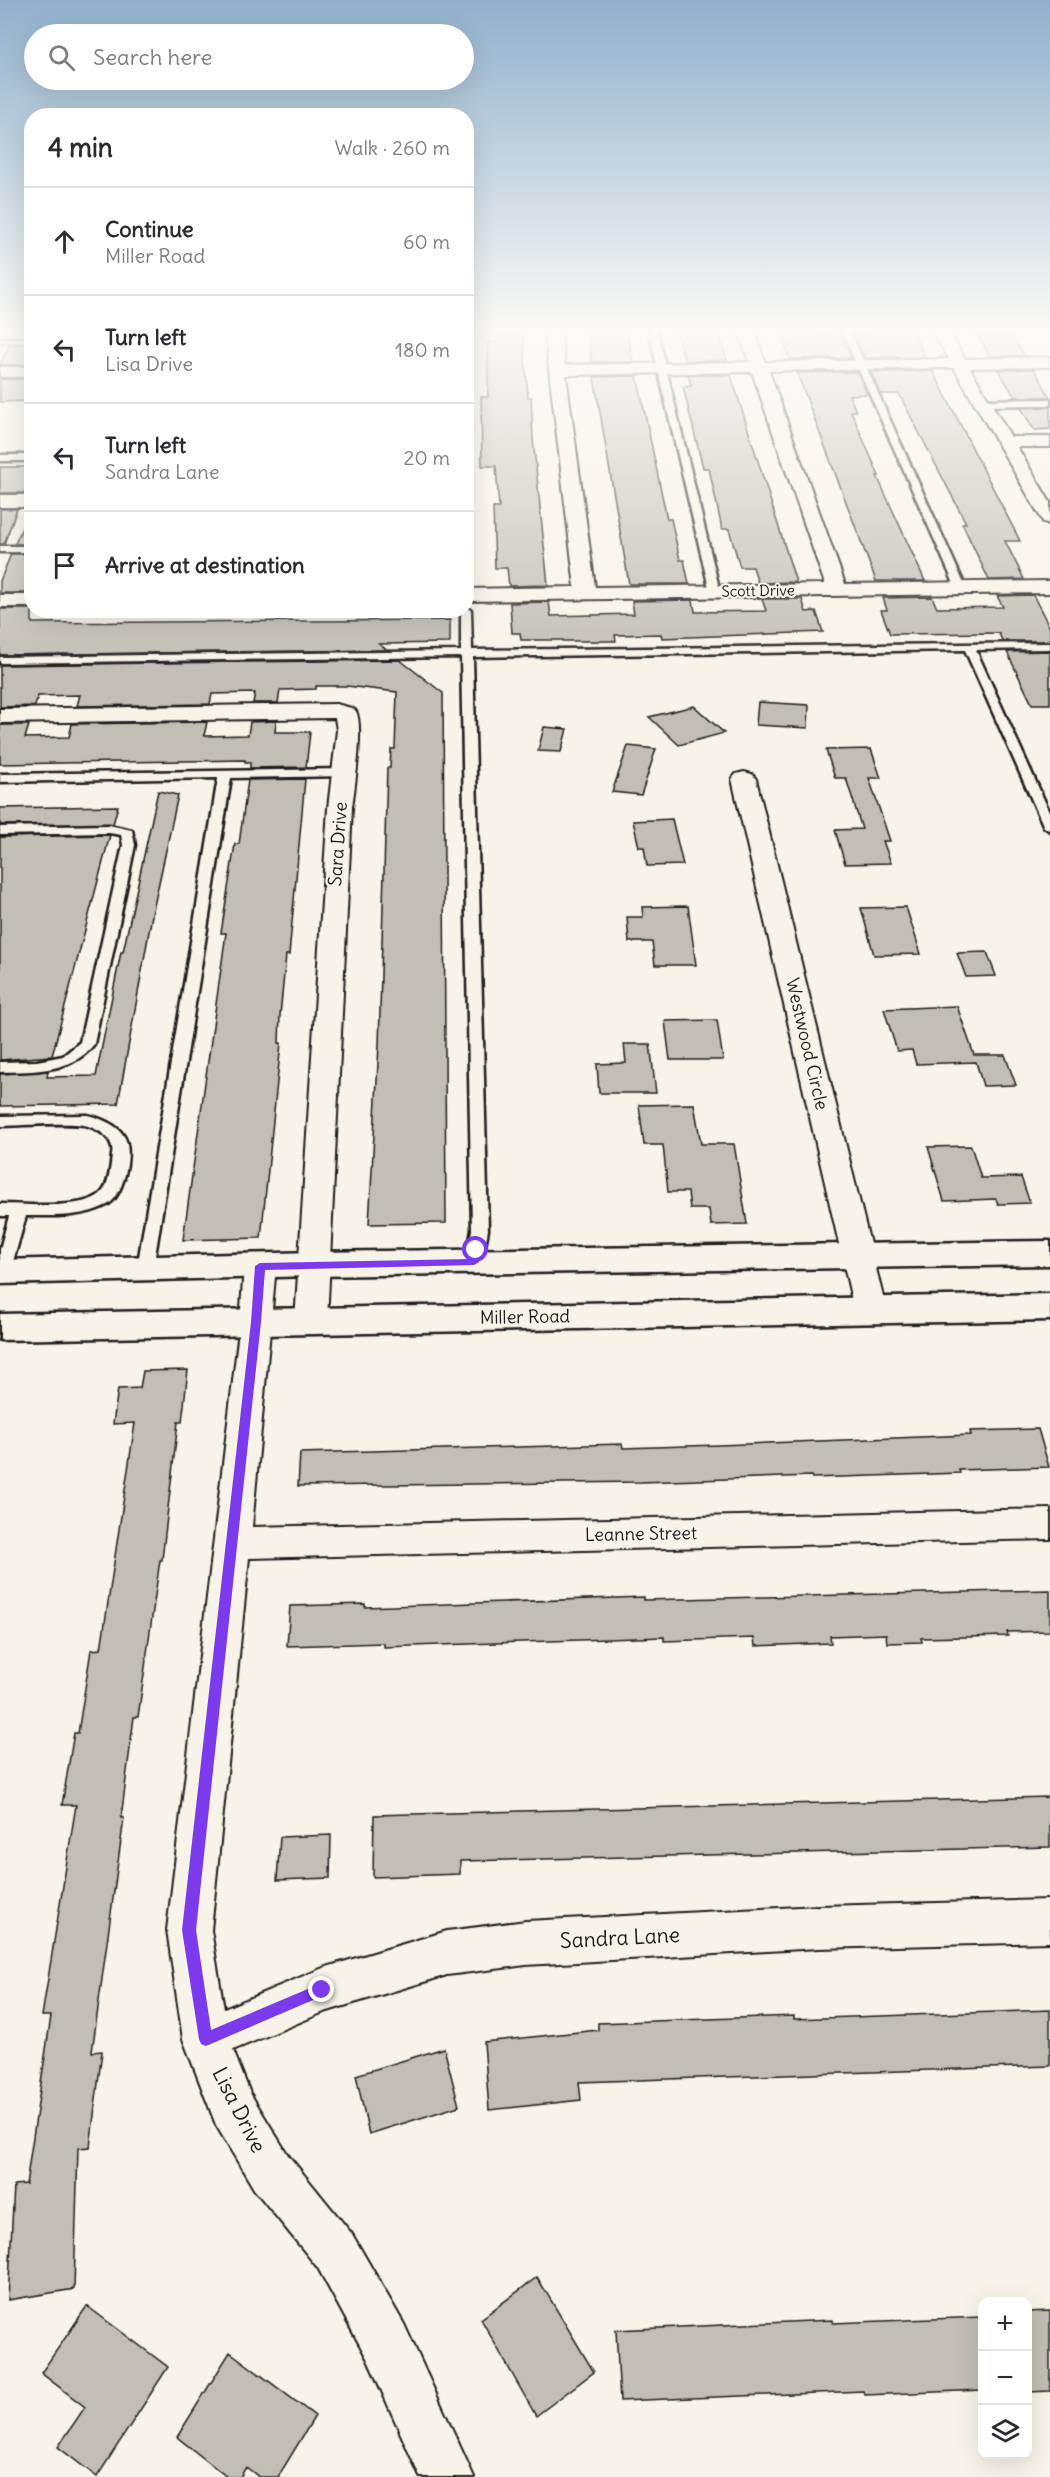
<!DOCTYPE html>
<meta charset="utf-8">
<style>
:root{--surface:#fff;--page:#f2f2f3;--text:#2b2b33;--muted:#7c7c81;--line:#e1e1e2}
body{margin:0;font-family:Delius,sans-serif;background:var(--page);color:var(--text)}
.controls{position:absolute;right:18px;bottom:18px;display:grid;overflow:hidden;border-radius:12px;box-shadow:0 6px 24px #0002}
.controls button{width:54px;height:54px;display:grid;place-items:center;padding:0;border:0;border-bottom:2px solid var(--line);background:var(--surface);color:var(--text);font:30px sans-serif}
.stop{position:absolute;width:18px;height:18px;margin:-14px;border:4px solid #7c3aed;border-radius:50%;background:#fff}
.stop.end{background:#7c3aed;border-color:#fff;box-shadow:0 2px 6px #0008}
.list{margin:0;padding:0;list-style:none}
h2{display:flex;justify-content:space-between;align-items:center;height:78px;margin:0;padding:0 24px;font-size:26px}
h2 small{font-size:20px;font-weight:400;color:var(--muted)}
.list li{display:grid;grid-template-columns:39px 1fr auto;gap:18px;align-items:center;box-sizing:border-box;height:108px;padding:0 24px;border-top:2px solid var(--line)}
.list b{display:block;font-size:22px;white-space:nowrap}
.list p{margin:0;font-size:20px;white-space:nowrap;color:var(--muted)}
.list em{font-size:20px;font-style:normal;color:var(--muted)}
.icon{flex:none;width:33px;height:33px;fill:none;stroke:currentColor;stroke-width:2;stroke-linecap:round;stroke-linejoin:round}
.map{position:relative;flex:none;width:1050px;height:2477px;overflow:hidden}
.search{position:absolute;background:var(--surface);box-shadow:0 6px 24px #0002;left:24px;top:24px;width:450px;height:66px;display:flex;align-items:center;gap:15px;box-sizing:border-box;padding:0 21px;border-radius:33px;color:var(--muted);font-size:22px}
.panel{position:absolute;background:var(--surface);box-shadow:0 6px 24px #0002;left:24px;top:108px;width:450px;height:510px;border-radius:24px}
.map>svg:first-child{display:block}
</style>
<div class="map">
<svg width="1050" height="2477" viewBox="0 0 1050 2477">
<rect width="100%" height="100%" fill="#f7f3e8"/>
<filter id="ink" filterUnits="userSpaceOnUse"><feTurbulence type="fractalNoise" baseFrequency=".0167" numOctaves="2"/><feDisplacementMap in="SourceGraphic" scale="12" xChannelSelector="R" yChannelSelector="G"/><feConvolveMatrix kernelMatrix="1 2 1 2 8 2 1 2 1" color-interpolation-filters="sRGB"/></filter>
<g filter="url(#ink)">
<path fill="#c0beb5" stroke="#1c1c1c" stroke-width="1.5" d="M594,327h32l7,35h-41l-5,-29h8z
M778,327h34l4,8h25l10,23 -61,1z
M874,327h36l15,30 -60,1 -11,-23h14l-2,-4h10z
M718,330l9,30 -42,1 -9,-30z
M499,335h24l5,62h3l2,41 15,147 -39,1 -2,-18h-12l-2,-60h6l-3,-42h-14l-1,-69h7v-55h12z
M978,336h34l12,19 -34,1z
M10,344h22v21h-32z
M1034,369l16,28h-35l-17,-27z
M933,371l87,170h-15l19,38 -35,1 -27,-57h4l-67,-129h-18l-10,-22z
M857,372l10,22 -18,1 7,16h-5l28,65h-2l48,105h-49l-79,-208z
M688,375h43l65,207 -38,1 -5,-16h-13l-11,-38h-7l-13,-61h-6l-20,-81 8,-1z
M637,376l30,143h4l9,41h4l5,24h-60l-35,-207z
M0,379h32v22l-32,1z
M1050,407v22l-16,1 -13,-22z
M0,467h32l-8,26h-24z
M0,509h17l-13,35h-4z
M30,509h2v35h-17z
M11,554h21v39h-32v-12z
M1033,595l17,33v13h-48l-3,-8 -109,1 -9,-24h6l-4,-12 49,-1 5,11 66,-1 -6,-11z
M762,599h40l4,13 10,-1 7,21 -161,6 -1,-4 -46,1 1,6h-53v-1h-42l-1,-7h-8l-2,-30 39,-1 2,14 83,-2 -2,-13 61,-1 2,12 71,-1z
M0,609h32v14l418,-3v23l-71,1 8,6 -387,5z
M1050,651v53h-18l-25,-52z
M400,660l43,33 3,530 -77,1 10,-179 8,-277h3l1,-19h4l2,-57 -50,-6h-31v3l-36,1 -2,13h-25l2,-10 -43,1 -2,10 -133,2 3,-11 -42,1 -3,10 -35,1v-42z
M758,702l51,3 -1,23 -52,-3z
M694,706l30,27 -45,12 -30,-28z
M276,721l-1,11h35l-4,35 -56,1v-6h-5v-2l-245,4v-39h29l-4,13 44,-1 3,-13 135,-2 -3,14 44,-1 2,-13z
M544,727l23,2 -6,23 -23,-1z
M628,746l28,3 -15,46 -29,-3z
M871,749l10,29h-12l21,63h-7l8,22 -46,1 -10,-34 27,-1 -16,-51h-11l-9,-28z
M305,779l-16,176h-3l-6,60 -1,28h2l-20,195 -78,2 43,-307h-5l14,-89h4l9,-64z
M158,791l20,4 -26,120 -34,189 -118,2v-32l48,-3 -1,6 49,-1 25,-124h2z
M118,806l-5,18 -113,1v-17z
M672,819l11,46 -36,1 -3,-19h-5l-6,-26z
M110,835l-58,221 -52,4v-223z
M688,906l8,59h-41l-3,-23h-23l-2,-25h16l-1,-10z
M906,907l15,47 -47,1 -13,-47z
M987,952l9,24 -30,1 -9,-24z
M957,1006l17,49h31l11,30 -33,1 -7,-24 -60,2 -4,-14 -15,1 -13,-42z
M717,1020l6,40h-53l-5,-39z
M624,1044h26l6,49h-57l-2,-29 29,-1z
M694,1104l7,40h33l13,80 -36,1 -2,-16h-19l-2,-17h-20l-5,-47h-19l-5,-40z
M971,1146l10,32 40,-1 9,26 -32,1 -2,-5 -52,2 -16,-54z
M188,1370l-6,52h-4l-16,138h-2l-22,157h-4l-13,101h3l-32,234 10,-1 -12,96 -12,1 -4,141 -66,11 6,-115 12,-1 25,-168h-9l34,-211h-14l12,-72h4l13,-83 10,-1 34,-226 -22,1 5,-35 22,-1 3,-17z
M1038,1429l11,38 -90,3 1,3 -148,5 -1,-2 -170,6 -343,4 2,-33 322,-9 1,4 96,-3 252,-10 -1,-4z
M1050,1590v41l-43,1 1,4 -87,2 1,4 -35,1 -1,-9 -56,2 1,7 -76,3 -1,-8 -90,3v-4l-280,10v-4l-97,3 3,-40 75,-2v3l279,-10v3z
M1050,1797v50l-590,14v13l-87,3 1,-62z
M331,1835l-1,43 -53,2 3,-43z
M1050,2010v56l-471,16 2,18 -92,10 -5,-68 114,-12v-7l196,-7v3z
M444,2048l15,58 -90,28 -13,-59z
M537,2277l57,95 -58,44 -55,-97z
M87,2306l81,61 -71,110 -39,-30 27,-40 -44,-34z
M1050,2311v80l-22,1v-80z
M982,2317v73l-117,5 -1,-4 -244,10 -4,-71 217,-10v3z
M230,2352l85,64 -37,61h-19l-13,-10 -6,10h-13l-50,-40z"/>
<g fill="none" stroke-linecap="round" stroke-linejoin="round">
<defs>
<path id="service" d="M648,327h8l64,265 -1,2h-8l-1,-2z
M840,327h8l118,261 -1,2 -9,-2z
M936,327h114v3l-111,1 -4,-2z
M0,338h32v4h-32z
M1050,399v6l-67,1 -4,-3 4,-3z
M0,455h32v6h-32z
M0,546h32v6h-32z
M466,607l5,3 1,40 578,-7v6l-74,1 74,163v18l-6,-4 -79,-177 -492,7 15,573 -6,32 -2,4h-12l-2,-4 6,-32 -11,-573 -461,6v-6l461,-6v-41h5z
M344,769l6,4 -2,3 -117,2 -78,491 -2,4h-12l-2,-4 81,-491 -218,4v-8z
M109,825l23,5 3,15 -41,199c-21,29 -61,27 -94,28v-10l37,-1 26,-5 17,-14 43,-197 -2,-10 -12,-2 -109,2v-8z
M87,1115c13,3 32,10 38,23 8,16 -2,59 -18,67 -25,13 -55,11 -81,11l-16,56 -2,4 -8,1v-28l9,-33h-9v-12c24,0 88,7 103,-13 6,-8 8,-26 9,-36 3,-16 -11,-24 -24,-29 -14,-5 -69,0 -88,0v-10z"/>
<path id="minor" d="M544,327h16l5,38 184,-3 -12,-35h16l12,35 184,-3 -19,-32h16l19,32 85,-2v10l-80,1 41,69h39v10h-33l33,55v22l-7,-2 -2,-4 -87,-150 -185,3 76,213 205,-3v12l-584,8v-12l109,-2zM752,372l73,212 -230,3 -29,-212z
M0,367h32v10h-32z
M0,495h32v12h-32z
M0,595h32v12h-32z
M337,704c5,2 14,3 18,6 10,10 -1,82 -3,98l-25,513 -4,9 -12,3 -12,-3 -4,-9 33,-513 9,-78 -2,-12 -335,5v-14z
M744,772l8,2 4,5 130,530 -4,9 -12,3 -12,-3 -4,-9 -122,-530 4,-5z
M260,1255l11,3 5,8 -24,261 798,-18v30l-801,19 -38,372 13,79 99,-41 124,-37 79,-10 293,-15 231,-6v42l-231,6 -293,17 -79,10 -123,37 -91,38 17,43 38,62 64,79 52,90 70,153h-54l-52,-117 -50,-92 -64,-79 -38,-64 -33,-86 -16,-109 73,-608 4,-56 5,-8z"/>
<path id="secondary" d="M1050,1241v24l-736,11 -314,8v-24l314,-8z
M1050,1294v26l-1050,20v-26z"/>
</defs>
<use href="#service" stroke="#1c1c1c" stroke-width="5"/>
<use href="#minor" stroke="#1c1c1c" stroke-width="4"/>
<use href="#secondary" stroke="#1c1c1c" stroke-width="5"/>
<use href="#service" fill="#f7f3e8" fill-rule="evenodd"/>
<use href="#minor" fill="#f7f3e8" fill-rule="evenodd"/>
<use href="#secondary" fill="#f7f3e8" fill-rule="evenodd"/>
</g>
</g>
<linearGradient id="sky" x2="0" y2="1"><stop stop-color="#90b0cc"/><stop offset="0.49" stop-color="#fbfaf5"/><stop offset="1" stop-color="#fbfaf5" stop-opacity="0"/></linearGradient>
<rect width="1050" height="674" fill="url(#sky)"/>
<path fill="#7c3aed" d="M476,1247l5,3 -2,12 -5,3 -209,5 -4,52 -65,608 15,100 111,-47 5,2 2,5 -2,4 -121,52 -5,-2 -2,-5 -17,-109 69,-608 4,-56 5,-3 210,-4 1,-9z"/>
<g text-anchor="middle" stroke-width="4.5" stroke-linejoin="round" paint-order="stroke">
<g font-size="15" fill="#1c1c1c" stroke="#f7f3e8">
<text transform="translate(758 591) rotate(-1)" y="5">Scott Drive</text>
</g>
<g font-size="18" fill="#1c1c1c" stroke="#f7f3e8">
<text transform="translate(338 844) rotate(-86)" y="6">Sara Drive</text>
<text transform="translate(807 1044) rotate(77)" y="6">Westwood Circle</text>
<text transform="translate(525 1317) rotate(-1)" y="6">Miller Road</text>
<text transform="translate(641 1534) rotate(-1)" y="6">Leanne Street</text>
</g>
<g font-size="21" fill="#1c1c1c" stroke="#f7f3e8">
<text transform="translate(620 1938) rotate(-3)" y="7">Sandra Lane</text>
<text transform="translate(239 2110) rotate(63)" y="7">Lisa Drive</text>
</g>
</g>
</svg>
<div class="controls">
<button>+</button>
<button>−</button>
<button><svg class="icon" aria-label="layers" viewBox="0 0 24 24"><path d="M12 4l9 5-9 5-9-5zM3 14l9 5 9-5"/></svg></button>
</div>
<div class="stop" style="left:476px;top:1250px"></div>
<div class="stop end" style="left:322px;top:1990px"></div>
<div class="search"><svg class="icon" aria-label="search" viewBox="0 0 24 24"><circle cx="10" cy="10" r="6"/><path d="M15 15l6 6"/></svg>Search here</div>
<section class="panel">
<h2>4 min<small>Walk · 260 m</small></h2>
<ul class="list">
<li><svg class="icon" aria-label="ahead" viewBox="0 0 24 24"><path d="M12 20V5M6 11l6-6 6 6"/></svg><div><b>Continue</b><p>Miller Road</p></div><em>60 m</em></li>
<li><svg class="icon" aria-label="left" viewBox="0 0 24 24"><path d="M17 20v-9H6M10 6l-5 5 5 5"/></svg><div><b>Turn left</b><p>Lisa Drive</p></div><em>180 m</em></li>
<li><svg class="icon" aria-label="left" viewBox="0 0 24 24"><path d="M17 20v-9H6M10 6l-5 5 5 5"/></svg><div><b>Turn left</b><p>Sandra Lane</p></div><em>20 m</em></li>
<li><svg class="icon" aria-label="arrive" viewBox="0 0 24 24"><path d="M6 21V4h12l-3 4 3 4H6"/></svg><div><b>Arrive at destination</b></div></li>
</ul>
</section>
</div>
